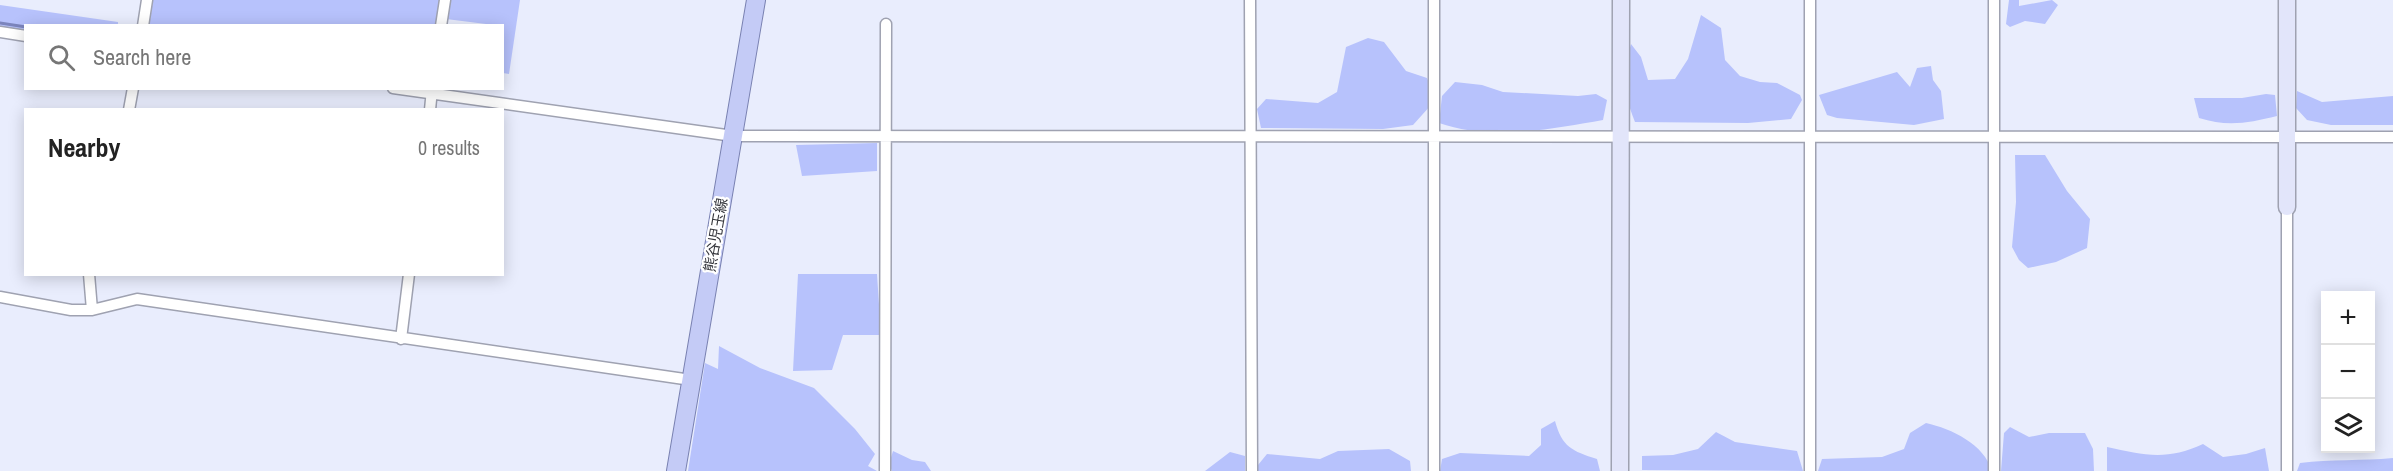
<!DOCTYPE html>
<meta charset="utf-8">
<style>
:root{--surface:#fff;--page:#f2f2f2;--text:#222;--muted:#767676;--line:#e0e0e0}
body{margin:0;font-family:"Archivo Narrow","Noto Sans JP",sans-serif;background:var(--page);color:var(--text)}
.controls{position:absolute;right:18px;bottom:18px;display:grid;overflow:hidden;border-radius:0px;box-shadow:0 3px 15px #0003}
.controls button{width:54px;height:54px;display:grid;place-items:center;padding:0;border:0;border-bottom:2px solid var(--line);background:var(--surface);color:var(--text);font:30px sans-serif}
.list{margin:0;padding:0;list-style:none}
h2{display:flex;justify-content:space-between;align-items:center;height:78px;margin:0;padding:0 24px;font-size:26px}
h2 small{font-size:20px;font-weight:400;color:var(--muted)}
.icon{flex:none;width:33px;height:33px;fill:none;stroke:currentColor;stroke-width:2;stroke-linecap:round;stroke-linejoin:round}
.map{position:relative;flex:none;width:2393px;height:471px;overflow:hidden}
.search{position:absolute;background:var(--surface);box-shadow:0 3px 15px #0003;left:24px;top:24px;width:480px;height:66px;display:flex;align-items:center;gap:15px;box-sizing:border-box;padding:0 21px;border-radius:0px;color:var(--muted);font-size:22px}
.panel{position:absolute;background:var(--surface);box-shadow:0 3px 15px #0003;left:24px;top:108px;width:480px;height:168px;border-radius:0px}
.map>svg:first-child{display:block}
</style>
<div class="map">
<svg width="2393" height="471" viewBox="0 0 2393 471">
<rect width="100%" height="100%" fill="#e9edfd"/>
<path fill="#b7c2fc" d="M153,0h367l-11,74 -6,-1 -1,-47 -64,-8 -2,8h-287z
M2009,0h10v6l33,-6 6,5 -13,19 -20,-3 -15,6 -4,-3z
M0,5l118,17v4h-92l-1,10 -25,-4z
M1701,15l20,13 4,32 15,16 20,6 17,1 23,12 2,5 -11,19 -43,4 -113,-1c-12,-30 -13,-47 -4,-78l10,13 7,23 27,-1 13,-20z
M1368,38l16,4 22,29 21,7 6,14 -2,13 -18,20 -30,4 -122,-1 -4,-19 9,-10 52,4 19,-11 9,-45z
M1931,66l2,14 8,11 3,28 -30,6 -77,-7 -10,-3 -8,-20 78,-23 13,15 7,-19z
M1455,82l27,3 21,7 75,4 18,-2 11,6 -4,20c-51,9 -113,21 -164,3l3,-27z
M2297,91l25,11 71,-6v29h-62l-24,-5 -11,-12z
M2266,94l9,1 2,21c-28,7 -50,11 -78,2l-5,-20h48z
M877,143v28l-75,5 -6,-31z
M2015,155h30l22,36 23,28 -3,29 -31,14 -28,6 -9,-8 -7,-13 4,-45z
M798,274h79l4,61h-38l-11,35 -39,1z
M719,346l41,22 54,20 41,41 20,25 -7,12 9,5h-189l17,-108 13,6z
M1555,421c7,26 17,30 42,38l3,12h-160l2,-12 18,-6 69,3 12,-11v-16z
M1926,423c26,6 58,21 66,48h-174l4,-12 60,-2 22,-8 6,-16z
M2010,427l19,10 20,-4h36l8,16 1,22h-93l3,-38z
M1716,432l19,10 62,9 6,20 -161,-1v-14l31,-1 25,-6z
M2203,444l20,13 23,-3 19,-6 4,23h-162v-24c36,8 60,14 96,-3z
M1389,449l21,12 1,10h-154l1,-6 9,-11 53,5 18,-8z
M893,451l19,9 13,2 6,9h-39l-3,-7z
M1230,452l15,4v15h-40z
M2393,458v13h-96l3,-8c31,-4 62,-2 93,-5z"/>
<g fill="none" stroke-linecap="round" stroke-linejoin="round">
<path stroke="#7c85bd" stroke-width="3" d="M0,23l26,4"/>
<defs>
<path id="street" d="M1250,0l2,471
M1434,0v471
M1994,0v471
M143,26l4,-26
M441,26l4,-26
M0,32l26,4
M393,88l340,48 1660,1
M129,110l4,-22
M430,110l2,-21
M89,274l3,36
M0,297l71,13h21l45,-11 554,81
M401,339l8,-65
M885,471l1,-447
M1810,471v-471
M2287,471v-264"/>
<path id="secondary" d="M2287,207v-207
M1620,471l1,-471"/>
<path id="primary" d="M676,471l80,-471"/>
</defs>
<use href="#street" stroke="#9fa2b1" stroke-width="13"/>
<use href="#secondary" stroke="#9fa2b1" stroke-width="19"/>
<use href="#primary" stroke="#7981b1" stroke-width="20"/>
<use href="#street" stroke="#fff" stroke-width="10"/>
<use href="#secondary" stroke="#e2e5fa" stroke-width="16"/>
<use href="#primary" stroke="#c4cbf6" stroke-width="18"/>
</g>
<g text-anchor="middle" stroke-width="4.5" stroke-linejoin="round" paint-order="stroke">
<g font-size="15" fill="#35363c" stroke="#fff">
<text transform="translate(716 235) rotate(-80)" y="5">熊谷児玉線</text>
</g>
</g>
</svg>
<div class="controls">
<button>+</button>
<button>−</button>
<button><svg class="icon" aria-label="layers" viewBox="0 0 24 24"><path d="M12 4l9 5-9 5-9-5zM3 14l9 5 9-5"/></svg></button>
</div>
<div class="search"><svg class="icon" aria-label="search" viewBox="0 0 24 24"><circle cx="10" cy="10" r="6"/><path d="M15 15l6 6"/></svg>Search here</div>
<section class="panel">
<h2>Nearby<small>0 results</small></h2>
<ul class="list">
</ul>
</section>
</div>
